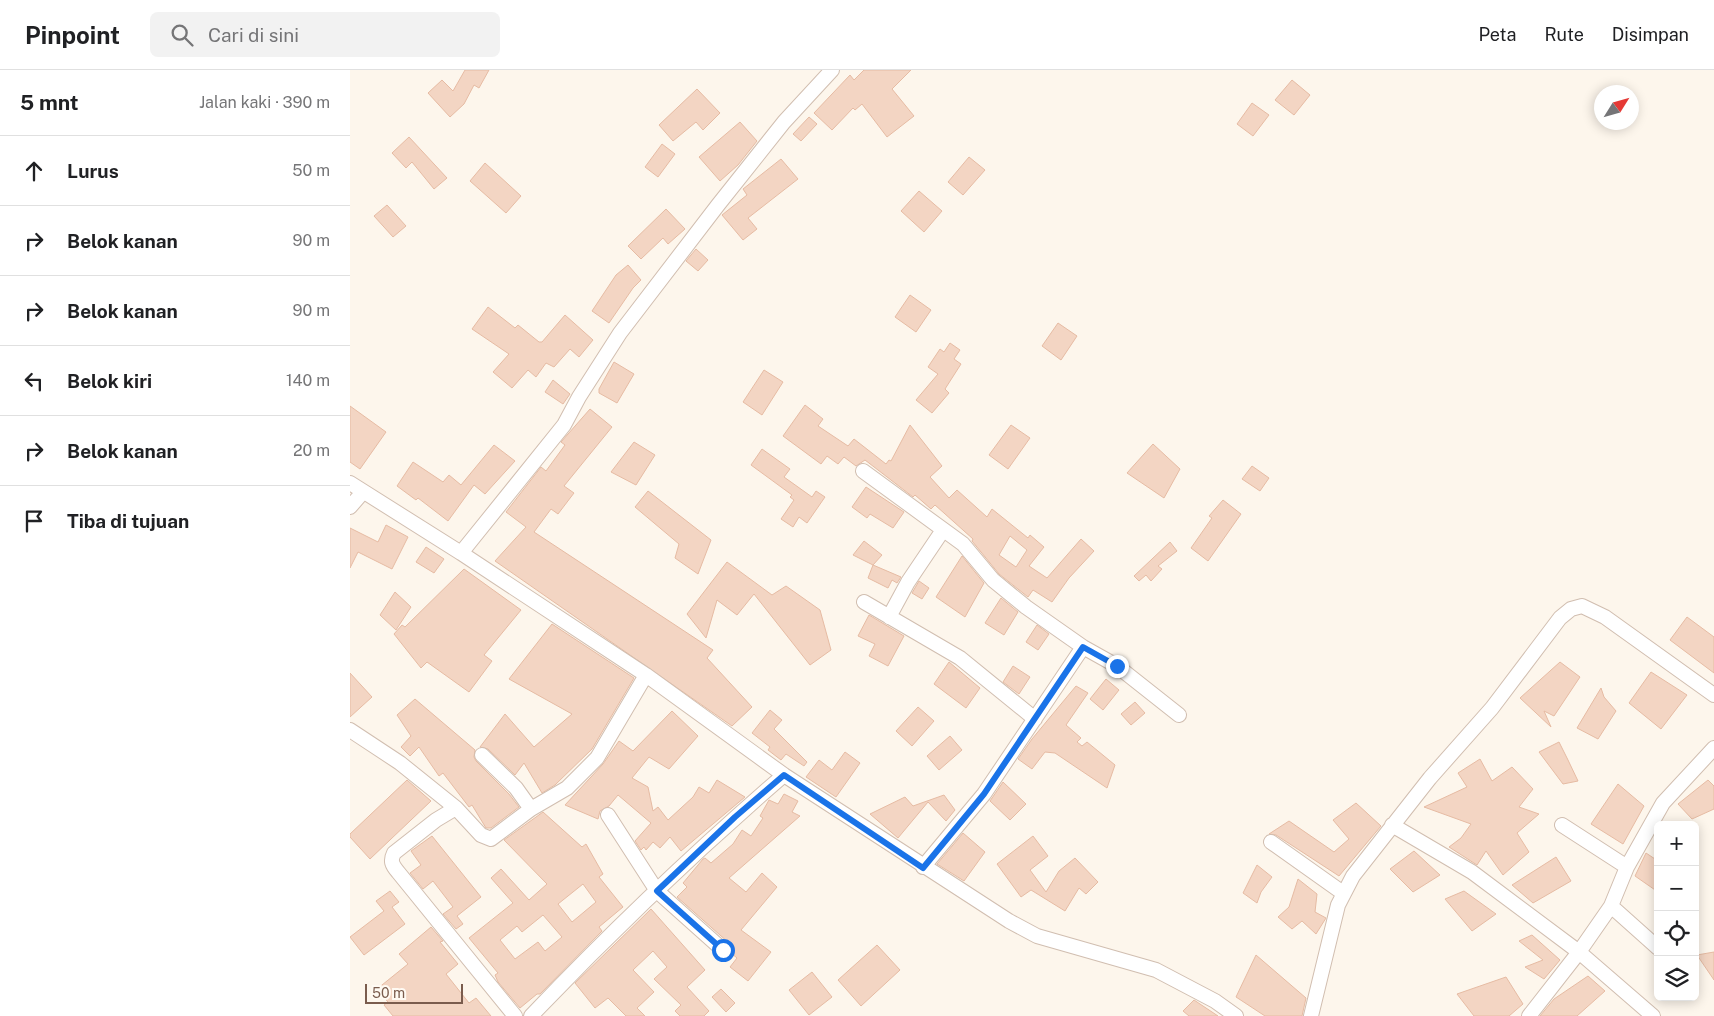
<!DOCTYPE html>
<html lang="id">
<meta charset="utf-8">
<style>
:root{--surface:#fff;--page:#f2f2f2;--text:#202124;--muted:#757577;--line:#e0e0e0}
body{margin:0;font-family:"Public Sans",sans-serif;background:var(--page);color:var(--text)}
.controls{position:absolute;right:15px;bottom:15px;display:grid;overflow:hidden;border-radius:8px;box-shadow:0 2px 12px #0003}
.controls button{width:45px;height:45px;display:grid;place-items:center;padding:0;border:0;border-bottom:1px solid var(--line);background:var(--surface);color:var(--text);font:25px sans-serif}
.compass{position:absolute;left:1244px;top:15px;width:45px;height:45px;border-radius:50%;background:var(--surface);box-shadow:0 2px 12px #0003;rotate:53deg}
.scale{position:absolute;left:15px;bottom:12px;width:98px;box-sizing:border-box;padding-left:5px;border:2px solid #7a5c4d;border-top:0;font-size:14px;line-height:18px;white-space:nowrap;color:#7a5c4d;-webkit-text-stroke:4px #fffaf3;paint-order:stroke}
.stop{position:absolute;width:15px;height:15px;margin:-11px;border:4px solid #1a73e8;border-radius:50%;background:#fff}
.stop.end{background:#1a73e8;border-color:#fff;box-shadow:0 1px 5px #0008}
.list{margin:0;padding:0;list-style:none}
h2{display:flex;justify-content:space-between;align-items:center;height:65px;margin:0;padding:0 20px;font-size:21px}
h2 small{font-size:16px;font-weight:400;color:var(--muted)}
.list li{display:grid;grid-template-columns:32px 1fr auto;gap:15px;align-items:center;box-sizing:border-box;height:70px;padding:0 20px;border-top:1px solid var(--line)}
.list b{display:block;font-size:19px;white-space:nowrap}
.list em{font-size:16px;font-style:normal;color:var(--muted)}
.icon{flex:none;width:28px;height:28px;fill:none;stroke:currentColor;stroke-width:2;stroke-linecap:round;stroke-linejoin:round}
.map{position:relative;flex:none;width:1364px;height:946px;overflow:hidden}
header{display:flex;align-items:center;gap:30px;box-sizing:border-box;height:70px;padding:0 25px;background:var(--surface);border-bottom:1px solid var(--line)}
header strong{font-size:24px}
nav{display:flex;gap:28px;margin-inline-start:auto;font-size:18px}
.search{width:350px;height:45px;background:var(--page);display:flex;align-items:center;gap:12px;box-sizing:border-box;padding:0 18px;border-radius:8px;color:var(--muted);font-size:19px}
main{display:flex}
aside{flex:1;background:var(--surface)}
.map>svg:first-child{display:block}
</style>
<header>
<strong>Pinpoint</strong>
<div class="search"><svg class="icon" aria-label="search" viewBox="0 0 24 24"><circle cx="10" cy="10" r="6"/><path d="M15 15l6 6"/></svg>Cari di sini</div>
<nav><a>Peta</a><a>Rute</a><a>Disimpan</a></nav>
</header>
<main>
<aside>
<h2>5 mnt<small>Jalan kaki · 390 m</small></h2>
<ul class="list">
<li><svg class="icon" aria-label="ahead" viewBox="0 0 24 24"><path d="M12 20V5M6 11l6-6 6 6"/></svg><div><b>Lurus</b></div><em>50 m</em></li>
<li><svg class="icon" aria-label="right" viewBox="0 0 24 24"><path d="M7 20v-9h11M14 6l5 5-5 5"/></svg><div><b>Belok kanan</b></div><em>90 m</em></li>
<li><svg class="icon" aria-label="right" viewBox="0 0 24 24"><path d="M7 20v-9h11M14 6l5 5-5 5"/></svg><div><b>Belok kanan</b></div><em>90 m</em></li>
<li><svg class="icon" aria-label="left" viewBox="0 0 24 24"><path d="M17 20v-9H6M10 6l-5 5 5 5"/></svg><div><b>Belok kiri</b></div><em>140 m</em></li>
<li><svg class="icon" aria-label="right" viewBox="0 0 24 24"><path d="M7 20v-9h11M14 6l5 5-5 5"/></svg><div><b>Belok kanan</b></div><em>20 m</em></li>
<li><svg class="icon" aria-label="arrive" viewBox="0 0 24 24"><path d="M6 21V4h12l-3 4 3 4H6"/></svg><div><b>Tiba di tujuan</b></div></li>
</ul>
</aside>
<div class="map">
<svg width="1364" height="946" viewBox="0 0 1364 946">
<rect width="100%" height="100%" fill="#fdf6ec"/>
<path fill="#f3d5c3" stroke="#e6bba3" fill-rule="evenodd" d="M115,0h24l-10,18 -5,-3 -10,19 -14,13 -22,-24 14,-13 11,11z
M514,0h47l-19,19 22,27 -27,21 -25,-33 -7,6 -2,-2 -21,22 -18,-17 36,-38 4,5z
M942,10l18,15 -16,20 -19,-15z
M347,19l23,24 -17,17 -7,-8 -23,19 -14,-16z
M902,33l17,12 -16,21 -16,-12z
M459,47l8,7 -16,17 -8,-7z
M390,52l17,19 -19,24 -18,16 -21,-24z
M59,67l38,41 -13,11 -22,-27 -6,6 -14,-15z
M312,74l13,10 -17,23 -13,-10z
M619,87l16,13 -22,25 -15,-13z
M431,89l17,20 -50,39 9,11 -14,11 -21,-25 25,-20 -4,-6z
M135,93l36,33 -15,17 -36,-32z
M569,121l23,20 -18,21 -23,-21z
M37,135l19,21 -13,11 -19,-21z
M316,139l19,20 -17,15 -5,-6 -22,21 -13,-13z
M346,179l12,11 -10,11 -12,-10z
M278,195l13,15 -8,8 -24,35 -17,-12 24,-36z
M560,225l21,15 -15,22 -21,-15z
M138,237l27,21 3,-3 21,17h3l23,-27 28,25 -14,17 -9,-8 -16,18 -8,-4 -10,14 -8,-7 -16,18 -19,-16 16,-18 -37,-25z
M708,253l19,13 -16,24 -19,-14z
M600,273l10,7 -6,9 7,5 -16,25 4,4 -17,20 -16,-13 22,-26 -10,-7 12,-18 4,3z
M264,292l20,12 -17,29 -18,-10v-4z
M414,300l19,12 -21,33 -19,-13z
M203,310l17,14 -7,10 -18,-12z
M455,335l18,14 -5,7 30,20 6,-7 32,25 3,-4 2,1 19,-36 32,41 -12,11 19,21 8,-8 30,27 5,-8 36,29 2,-3 14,12 -15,19 18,12 34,-39 13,12 -25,27 -17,24 -19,-12 -5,7 -29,-23 -27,-33 1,-2 -38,-34 -4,4 -16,-14 -2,2 -48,-37 -9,6 -12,-9 -6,7 -11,-8 -6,8 -38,-28zM660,466l17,14 -11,17 -17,-12z
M0,336l36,26 -26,37 -10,-7z
M240,339l22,18 -48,59 10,7 -16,21 -7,-5 -17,23 179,118 -6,8 45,49 -20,19 -237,-165 31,-34 -20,-15 35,-45 5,4 19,-26 -4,-3z
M661,355l19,13 -22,31 -19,-14z
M284,372l21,13 -19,30 -25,-13z
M803,374l27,25 -16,29 -37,-25z
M144,375l21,16 -30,33 -11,-9 -26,36 -30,-23 -2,2 -19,-14 16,-24 30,20 6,-7 12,10z
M412,379l28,20 -6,8 28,20 4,-6 9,6 -18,26 -8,-6 -6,10 -12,-8 13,-19 -4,-3 2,-2 -41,-30z
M902,396l17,12 -9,13 -18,-12z
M516,417l38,25 -11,16 -23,-14 -3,4 -15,-11z
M298,421l63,49 -13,34 -23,-16 4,-14 -44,-37z
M873,430l18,14 -33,47 -17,-13 21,-30 -3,-2z
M36,455l22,12 -16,32 -34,-17 -8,16v-40l28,14z
M514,471l18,14 -9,10 -20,-10z
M820,472l7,9 -19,15 4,3 -11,12 -5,-6 -7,6 -5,-5z
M76,477l18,12 -10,14 -18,-11z
M612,486l22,27 -19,34 -29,-20z
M377,492l45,33 14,-9 34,24 11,40 -21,15 -56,-71 -17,21 -20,-15 -11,38 -19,-24z
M523,495l28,12 -4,6 -5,-3 -4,8 -20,-10z
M114,499l57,41 -37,45 8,6 -23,31 -42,-30 -6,6 -27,-34 8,-9 3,2z
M569,511l10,7 -7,11 -10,-6z
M45,522l16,15 -15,23 -16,-15z
M651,528l17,14 -14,23 -19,-12z
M519,545l35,21 -16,30 -19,-10 6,-12 -17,-8z
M1337,547l27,20v36l-44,-33z
M202,554l82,54 -42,71 -37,36 -13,8 -18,-30 -9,12 -27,-26 -8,-2 25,-33 29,33 38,-33 -63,-35z
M687,555l12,9 -11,16 -12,-8z
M599,592l31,26 -14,20 -32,-24z
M1210,592l20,15 -26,39 -10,-5 7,16 -31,-29z
M663,596l17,11 -11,17 -16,-12z
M1301,602l36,23 -26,34 -32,-26z
M0,603l22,24 -22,20z
M756,609l13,11 -16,20 -13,-11z
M726,616l12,7 -22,32 15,13 -4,4 5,4 5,-4 28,23 -8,23 -52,-35 -10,-1 -13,17 -14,-10 14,-20z
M1251,618l3,9 12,14 -18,28 -21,-11z
M65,629l60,51 -1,7 2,4 33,33 10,13 -28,21h-5l-14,-23 -3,2 -26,-34 -4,3 -20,-29 -9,9 -9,-9 10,-11 -14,-21z
M785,632l10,11 -14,12 -10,-11z
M568,637l16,14 -22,25 -16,-15z
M420,640l12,10 -8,9 33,33 -3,4 -18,-12 -5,6 -13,-10 2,-3 -18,-14z
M322,641l26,25 -29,33 -20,-12 -17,21 16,9 5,24 5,-4 10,13 25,-23 6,-10 10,6 8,-13 28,17 -64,54 -11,-14 -10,11 -7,-6 -7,8 -2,-3 -3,3 -6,-9 16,-18 -33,-28 -9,11 -9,5 -2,8 -33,-14 38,-41 16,-23 14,10z
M600,666l12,14 -23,20 -12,-14z
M1209,672l9,18 10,21 -15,3 -24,-32z
M495,682l15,11 -24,34 -30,-20 13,-17 13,10z
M1130,689l12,22 20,-14 21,22 -14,18 20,7 -22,19 12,19 -26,23 -17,-24 -9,14 -28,-18 12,-9 10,-14 -47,-17 43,-20 -9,-14z
M57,710l24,21 -61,58 -20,-22v-3z
M1358,710l6,6v23l-22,10 -14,-15z
M653,712l23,22 -16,16 -20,-19z
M1268,714l26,22 -21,38 -32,-20z
M434,724l14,7 -6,11 8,4 -71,62 17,14 16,-19 15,14 -36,43 30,22 -23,29 -18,-14 7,-9 -6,-5 -2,-10 -52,-46 10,-10 -4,-4 20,-24 2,-1 6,5 22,-19 9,-14 9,6 12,-18 -3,-2 9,-16 9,4z
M594,725l11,15 -9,11 -18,-19 -30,36 -28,-24 35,-17 8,9z
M1006,733l25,23 -42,50 -63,-41 -7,-1 20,-13 45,31 15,-13 -16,-19z
M193,742l39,35 4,-3 17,30 -4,3 24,30 -24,20 3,4 -62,63h-3l-17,14 -22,-26 -3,-7 3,-2 -29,-35 44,-35 -22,-25 10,-9 28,31 18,-16 -43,-44zM233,814l13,18 -24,20 -14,-18zM193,845l19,22 -17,14 -7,-9 -23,17 -15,-19 17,-14 5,6z
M613,763l22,19 -21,29 -27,-17z
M82,766l49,61 -24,19 6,8 -7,5 -13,-15 10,-7 -20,-26 -10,8 -13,-16 11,-8 -10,-14z
M683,766l15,20 -18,14 16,22 13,-21 16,-13 23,24 -12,12 -7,-6 -14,23 -34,-21 -10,7 -24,-33z
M1064,781l26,24 -27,17 -23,-23z
M1296,783l12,8v31l-23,-16z
M1206,787l15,24 -38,22 -21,-18z
M907,795l15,12 -11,15 -4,11 -14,-10z
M948,809l19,15 -2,18 11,6 -10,16 -14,-13 -10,8 -14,-12 11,-10z
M40,821l9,11 -7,5 13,17 -41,31 -14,-18 34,-26 -8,-10z
M1114,821l32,23 -24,17 -27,-32z
M301,839l54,61 -18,17 22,24 -5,5h-24l-5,-5 6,-6 -27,-26 13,-12 -14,-16 -20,19 21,22 -17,16 8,8h-19l-18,-18 -13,10 -20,-25z
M81,857l12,14 -3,1 18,22 -12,10 23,29 7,-5 15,18h-98l-9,-11 4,-3 -11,-13 31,-25 -9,-10z
M1182,865l28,25 -16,19 -19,-12 18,-7 -24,-19z
M527,875l23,25 -39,36 -23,-26z
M1364,882v28l-17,-25z
M906,885l50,43 -4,18h-37l-29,-19z
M462,902l20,25 -23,18 -20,-25z
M1238,906l17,15 -28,25h-37l14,-17z
M1156,907l17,27 -14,12h-35l-17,-22z
M371,919l14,14 -9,9 -14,-15z
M844,930l24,16h-29l-6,-5z"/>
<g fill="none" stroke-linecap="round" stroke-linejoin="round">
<defs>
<path id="minor" d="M482,0l-48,52 -66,83 -98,128 -41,64 -15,28 -103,128 185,122 138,100 225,146 28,15 119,34 59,31 21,15
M513,401l100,73 30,36 33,27 57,40 34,19 62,49
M0,413l111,70
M0,437l13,-15
M514,532l96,56 75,61
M539,547l19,-35 35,-52
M0,660l50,33 56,45
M132,685l34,33 15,21
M258,745l49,76 66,59
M1042,755l80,47 107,80 74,64
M1212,755l65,42
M921,772l72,51
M573,797l61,-73 99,-147
M1261,836l47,42
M165,946l-117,-144c-6,-7 -8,-11 -4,-19l42,-33 20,-12 25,27 10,4 40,-30 36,-21 30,-30 49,-83
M181,946c80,-84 165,-165 253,-241
M961,946l27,-111 15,-29 77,-98 62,-70 68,-90 11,-9 11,-3 23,11 109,78
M1179,946l50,-64 32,-46 16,-39 36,-64 51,-55"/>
</defs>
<use href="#minor" stroke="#d1beb0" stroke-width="16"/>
<use href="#minor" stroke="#fff" stroke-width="14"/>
</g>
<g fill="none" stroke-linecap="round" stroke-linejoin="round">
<path stroke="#1a73e8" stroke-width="6" d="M373,880l-66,-59 78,-74 49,-42 139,93 61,-74 99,-147 34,19"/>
</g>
</svg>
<div class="controls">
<button>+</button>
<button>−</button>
<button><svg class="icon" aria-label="locate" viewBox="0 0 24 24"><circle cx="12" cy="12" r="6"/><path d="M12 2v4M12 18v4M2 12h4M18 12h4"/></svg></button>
<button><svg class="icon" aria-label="layers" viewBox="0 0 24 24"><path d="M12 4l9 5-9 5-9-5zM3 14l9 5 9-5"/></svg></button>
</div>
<svg class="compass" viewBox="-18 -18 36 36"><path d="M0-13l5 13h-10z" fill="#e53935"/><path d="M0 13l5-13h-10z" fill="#757577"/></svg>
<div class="scale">50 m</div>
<div class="stop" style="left:373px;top:880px"></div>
<div class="stop end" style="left:767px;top:596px"></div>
</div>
</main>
